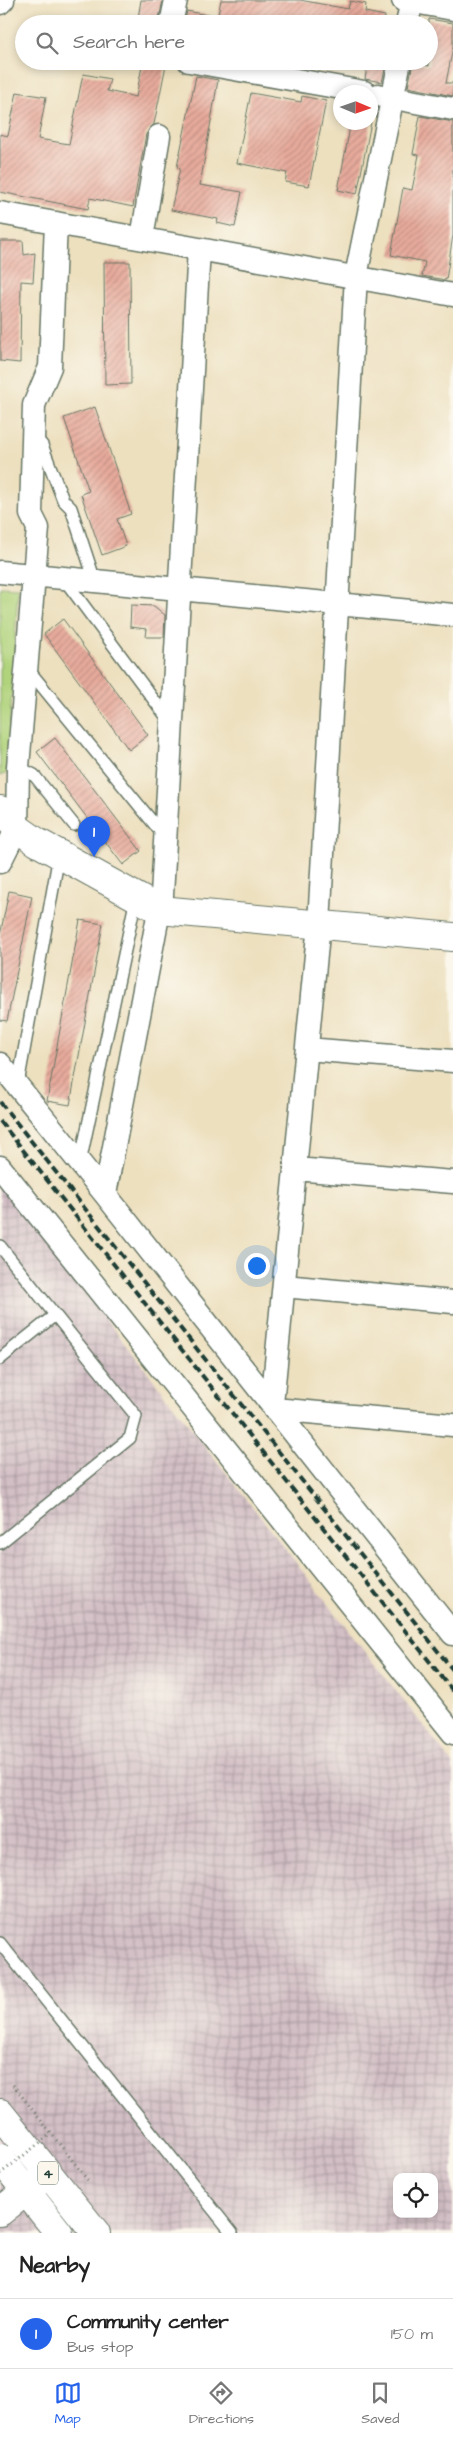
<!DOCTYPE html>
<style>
:root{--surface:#fff;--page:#f2f2f2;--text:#222;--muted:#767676;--line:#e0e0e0;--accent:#2563eb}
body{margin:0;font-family:"Architects Daughter",sans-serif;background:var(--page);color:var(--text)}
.controls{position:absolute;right:15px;bottom:15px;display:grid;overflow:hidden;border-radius:10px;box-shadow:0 2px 8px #0003}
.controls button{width:45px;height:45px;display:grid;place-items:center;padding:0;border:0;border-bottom:1px solid var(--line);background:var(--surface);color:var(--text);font:25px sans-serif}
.compass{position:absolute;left:333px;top:85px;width:45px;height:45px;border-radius:50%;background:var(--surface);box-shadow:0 2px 8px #0003;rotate:92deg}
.you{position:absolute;left:256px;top:1265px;width:18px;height:18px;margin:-12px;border:4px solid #fff;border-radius:50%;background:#1a73e8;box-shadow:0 0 0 8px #1a73e833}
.badge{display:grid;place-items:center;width:32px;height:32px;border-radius:50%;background:var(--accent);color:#fff;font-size:16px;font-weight:700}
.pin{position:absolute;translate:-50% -41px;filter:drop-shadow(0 1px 2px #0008)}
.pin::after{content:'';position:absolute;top:26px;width:18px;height:15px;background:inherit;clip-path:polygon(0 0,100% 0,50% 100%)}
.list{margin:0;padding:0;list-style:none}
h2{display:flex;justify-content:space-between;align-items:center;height:65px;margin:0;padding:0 20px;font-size:21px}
h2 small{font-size:16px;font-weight:400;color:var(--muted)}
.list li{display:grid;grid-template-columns:32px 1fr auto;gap:15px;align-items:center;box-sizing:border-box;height:70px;padding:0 20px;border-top:1px solid var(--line)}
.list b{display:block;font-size:19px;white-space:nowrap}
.list p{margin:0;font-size:16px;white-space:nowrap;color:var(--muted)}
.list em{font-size:16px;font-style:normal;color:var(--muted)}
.icon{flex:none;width:28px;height:28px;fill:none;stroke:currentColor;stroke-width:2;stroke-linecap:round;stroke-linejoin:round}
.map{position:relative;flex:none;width:453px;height:2233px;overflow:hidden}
.search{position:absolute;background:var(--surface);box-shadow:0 2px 8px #0003;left:15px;right:15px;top:15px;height:55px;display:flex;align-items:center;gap:12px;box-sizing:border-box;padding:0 18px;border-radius:28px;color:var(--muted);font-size:19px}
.sheet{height:135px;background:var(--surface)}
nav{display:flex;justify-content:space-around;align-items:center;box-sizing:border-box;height:70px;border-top:1px solid var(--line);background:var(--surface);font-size:14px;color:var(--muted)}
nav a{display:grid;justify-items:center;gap:2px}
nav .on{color:var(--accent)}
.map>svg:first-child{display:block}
</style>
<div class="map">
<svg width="453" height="2233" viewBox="0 0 453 2233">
<defs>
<pattern id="industrial-grid" width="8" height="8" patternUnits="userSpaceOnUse" patternTransform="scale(1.25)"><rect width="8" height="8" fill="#d2bec5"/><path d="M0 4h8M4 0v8" fill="none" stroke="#aa9ca1"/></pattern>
<pattern id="building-hatch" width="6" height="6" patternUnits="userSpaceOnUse" patternTransform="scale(1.25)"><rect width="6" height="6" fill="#e8ab9c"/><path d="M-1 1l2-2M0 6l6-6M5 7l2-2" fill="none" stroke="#bb8c80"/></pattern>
</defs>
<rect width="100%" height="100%" fill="#fbf7ec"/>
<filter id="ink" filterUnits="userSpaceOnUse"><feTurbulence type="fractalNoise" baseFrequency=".02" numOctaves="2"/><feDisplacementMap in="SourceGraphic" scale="10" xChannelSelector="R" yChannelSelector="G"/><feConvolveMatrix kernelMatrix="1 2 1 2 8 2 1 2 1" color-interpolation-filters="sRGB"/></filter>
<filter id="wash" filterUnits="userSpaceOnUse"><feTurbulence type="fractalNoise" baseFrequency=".0096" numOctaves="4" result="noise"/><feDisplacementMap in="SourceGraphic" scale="20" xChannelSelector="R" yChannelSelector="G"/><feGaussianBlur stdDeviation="1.12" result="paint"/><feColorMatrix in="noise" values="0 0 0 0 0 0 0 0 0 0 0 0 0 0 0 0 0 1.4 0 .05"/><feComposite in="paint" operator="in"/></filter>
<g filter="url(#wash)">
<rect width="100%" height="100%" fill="#ede0bf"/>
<path fill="url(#industrial-grid)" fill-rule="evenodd" d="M0,1183l453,581v469h-453zM397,2177h37v37h-37z"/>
<path fill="#b0d37c" stroke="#688858" d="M0,587l18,1 -11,185 -7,3z"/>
<g id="blocks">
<path fill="url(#building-hatch)" d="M141,0h22l-5,24h-21z
M221,0h79l48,9 2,-8 16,3 -1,8 20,4 -1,8h-168z
M187,11l25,5 -1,8h-27z
M429,19l24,4v24l-7,36h7v13l-45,-9 5,-24 16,3z
M143,61l23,4 -12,59 -8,10 -13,73 -43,-9 -2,11 -88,-17v-58l8,2 9,-44 29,5 -8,42 31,5 14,-70 27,5 -3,12 29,6z
M368,61h19l-5,21 -17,-3z
M196,76l22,4 -18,105 42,7 -7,35 -18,-4 1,-4 -47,-9 9,-42 -3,-1z
M251,93l50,9 1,-6 24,5 -17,85 -24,-4 2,-9 -50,-10z
M420,116l33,6v113l-7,45 -24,-4 3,-14 -34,-7 12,-67 9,2 7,-35 -6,-1z
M351,122h20l-14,72 -19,-4z
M0,241h23l1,14 11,-2 -2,29 -12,-1 -1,82 -20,-2z
M104,262h26l1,122 -26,1z
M95,407l36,107 -14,5 9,27 -24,9 -21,-61 8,-3 -25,-73z
M131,605l23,1 11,9 -1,22h-18l1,-8 -17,-2z
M63,619l85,116 -19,15 -85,-116z
M55,738l86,113 -18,14 -86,-113z
M9,891l23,5 -25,125 -7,-1v-84z
M80,920l23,4 -33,181 -23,-4z"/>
</g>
</g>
<g filter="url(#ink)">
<use href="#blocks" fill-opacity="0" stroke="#677665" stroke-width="1"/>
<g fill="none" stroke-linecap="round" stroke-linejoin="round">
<defs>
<path id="service" d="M36,438l6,7 21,55 8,8 24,73
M64,579l107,144
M27,668l137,168
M18,767l16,8 40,50
M18,1084l41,-229
M80,1163l56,-265
M0,1246l136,170 -6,22 -130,105
M0,1359l55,-44
M0,1943l232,290"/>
<path id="minor" d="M403,0l50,9
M0,3l3,-3
M171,24l5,-24
M407,24l5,-24
M189,61l175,31
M378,95l75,14
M0,213l453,82
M142,238l17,-102
M0,572l453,43
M0,862l17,-34 1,-61 20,-239 -7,-14 3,-109 16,-38 6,-144
M307,1049l146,12
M0,1064l105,130 348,440
M0,1167l453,566
M295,1169l158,13
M105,1194l57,-299 37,-646
M284,1286l169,16
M274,1409l-2,-5 47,-480 37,-648 44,-215
M274,1409l179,16"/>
<path id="tertiary" d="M0,810l17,18 20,14 123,68 293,27
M0,2212l45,-36"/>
<path id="trunk" d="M0,2113l96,120
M0,2158l59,75"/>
</defs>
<use href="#service" stroke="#677665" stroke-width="14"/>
<use href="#minor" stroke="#677665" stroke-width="25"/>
<use href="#tertiary" stroke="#677665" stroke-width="30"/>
<use href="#trunk" stroke="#677665" stroke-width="30"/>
<path stroke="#677665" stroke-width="3" stroke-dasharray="1 4" stroke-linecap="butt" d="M13,2085l77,98"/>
<use href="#service" stroke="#fff" stroke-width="11"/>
<use href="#minor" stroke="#fff" stroke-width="22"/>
<use href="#tertiary" stroke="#fff" stroke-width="28"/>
<use href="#trunk" stroke="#fff" stroke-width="28"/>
<path stroke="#1f3d34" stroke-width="4" stroke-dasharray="8 4" stroke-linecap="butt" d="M0,1102l453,568
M0,1121l453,570"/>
<path stroke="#677665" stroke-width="3" stroke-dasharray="1 4" stroke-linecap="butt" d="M0,2174l51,-40"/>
</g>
</g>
<g text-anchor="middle" stroke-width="5" stroke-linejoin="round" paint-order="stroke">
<rect fill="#fbf7ec" stroke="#61756b" stroke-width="1" x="38" y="2161.5" width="20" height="23" rx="4"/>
<g font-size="14" font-weight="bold" fill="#1f3d34">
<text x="48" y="2178">4</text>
</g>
</g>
</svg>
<div class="controls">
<button><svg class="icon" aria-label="locate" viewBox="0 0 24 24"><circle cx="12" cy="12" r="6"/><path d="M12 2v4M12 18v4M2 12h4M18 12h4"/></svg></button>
</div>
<svg class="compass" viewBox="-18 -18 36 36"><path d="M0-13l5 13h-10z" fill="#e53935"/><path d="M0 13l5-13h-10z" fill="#767676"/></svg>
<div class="you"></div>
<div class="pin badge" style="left:94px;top:857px">1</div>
<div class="search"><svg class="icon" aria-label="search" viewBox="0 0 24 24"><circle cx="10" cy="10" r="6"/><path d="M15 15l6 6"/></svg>Search here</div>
</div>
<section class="sheet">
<h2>Nearby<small></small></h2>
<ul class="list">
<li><span class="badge">1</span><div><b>Community center</b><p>Bus stop</p></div><em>150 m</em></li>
</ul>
</section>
<nav>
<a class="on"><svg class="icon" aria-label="map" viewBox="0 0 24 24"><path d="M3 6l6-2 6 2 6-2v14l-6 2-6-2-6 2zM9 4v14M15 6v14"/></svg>Map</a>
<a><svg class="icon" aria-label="directions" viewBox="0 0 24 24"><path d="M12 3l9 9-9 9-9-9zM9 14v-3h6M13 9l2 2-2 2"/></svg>Directions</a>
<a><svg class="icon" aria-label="saved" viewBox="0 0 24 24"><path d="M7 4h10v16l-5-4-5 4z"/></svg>Saved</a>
</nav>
